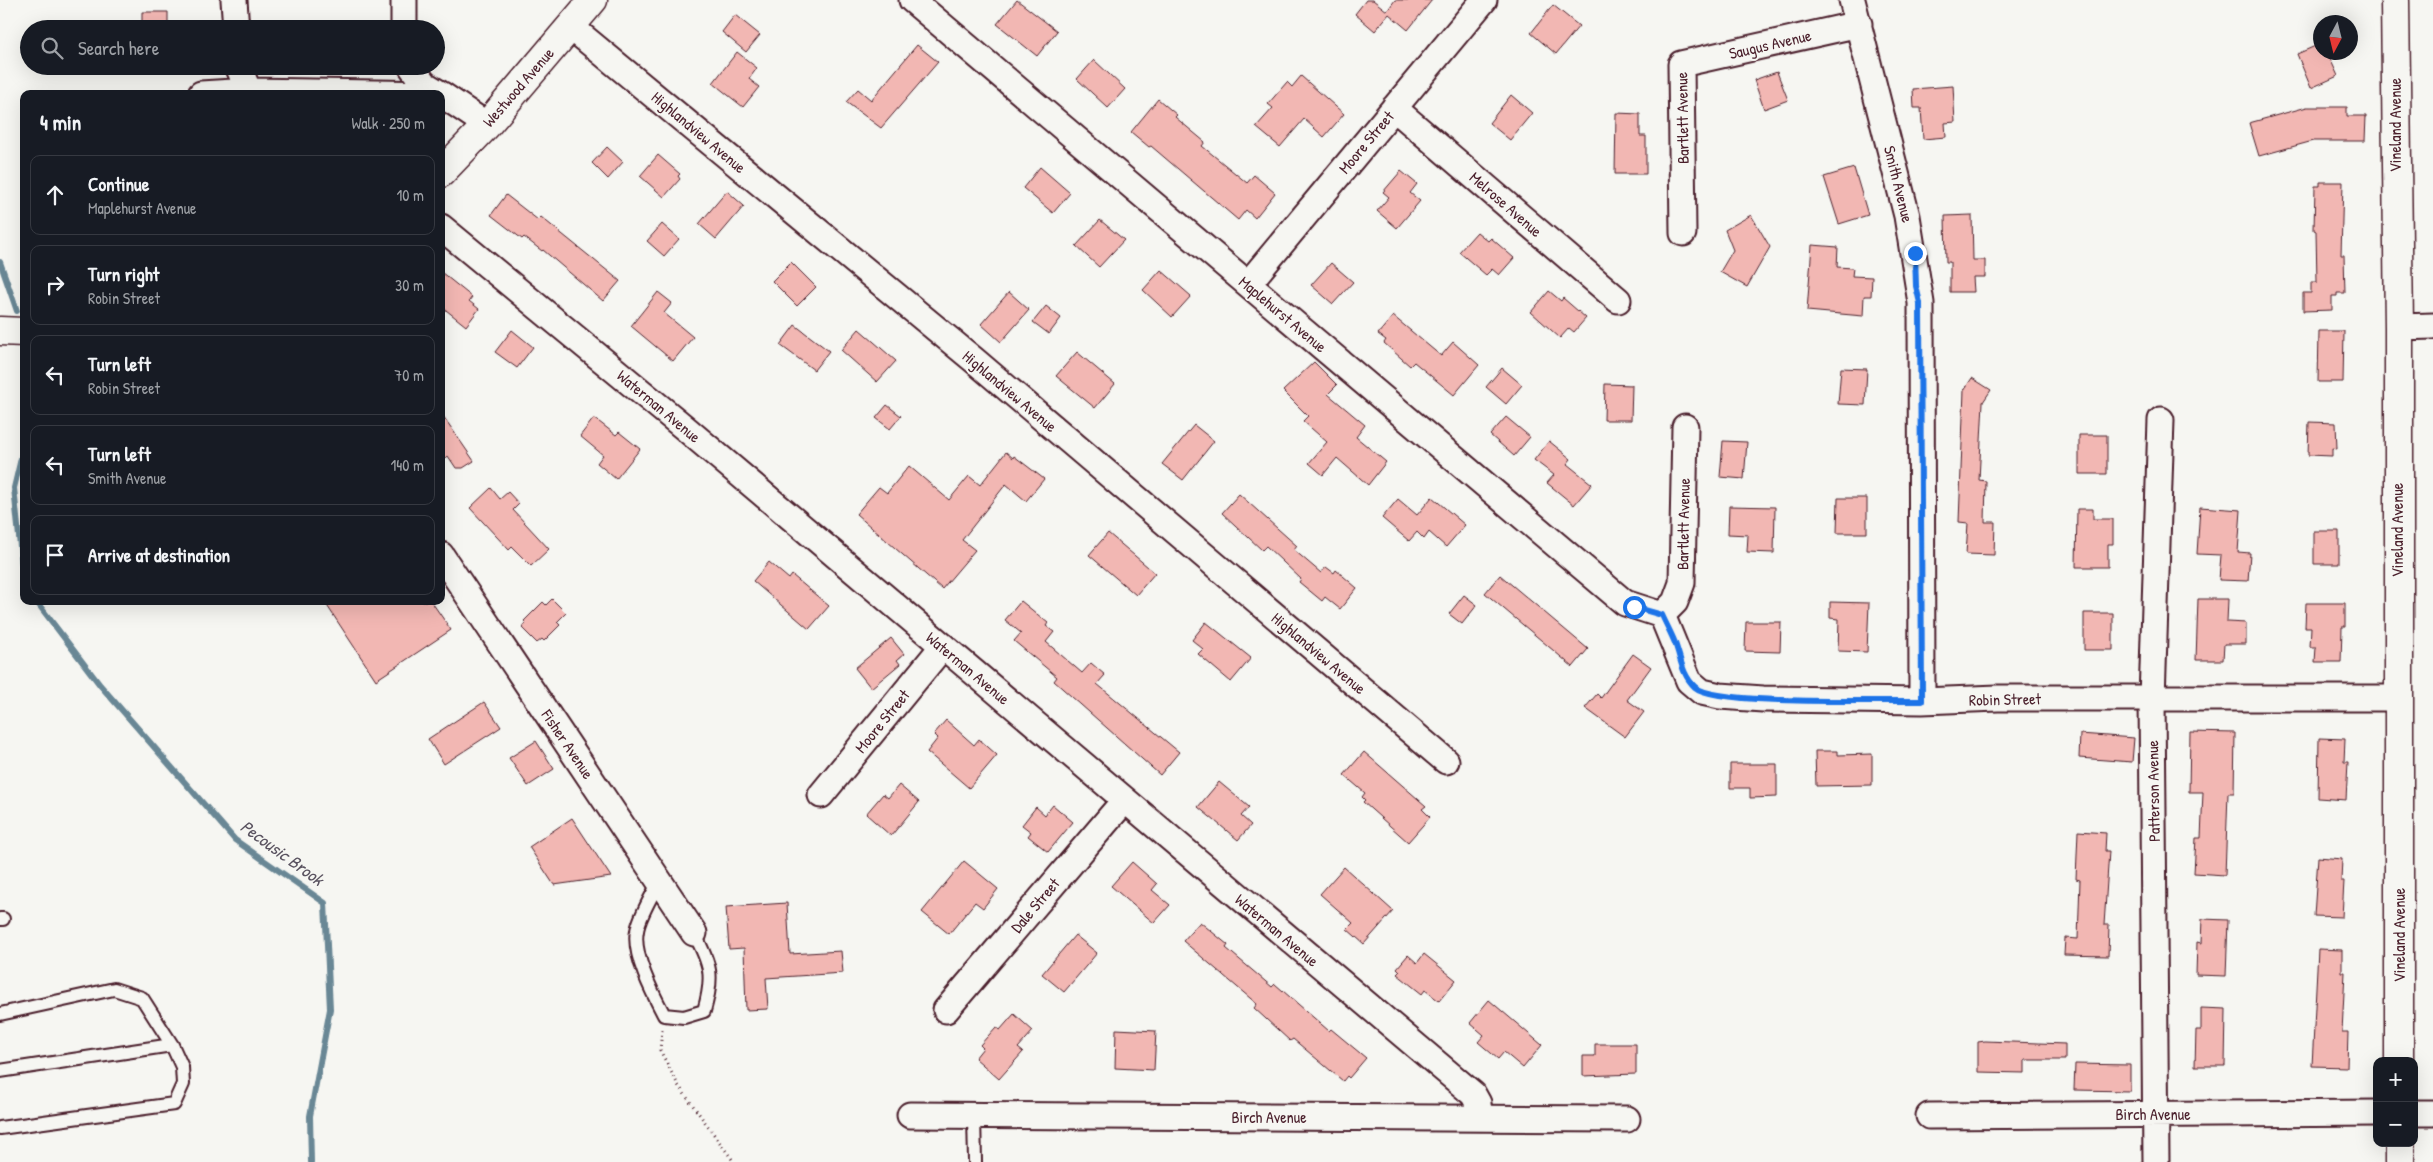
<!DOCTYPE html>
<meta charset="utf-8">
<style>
:root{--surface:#171b24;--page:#242831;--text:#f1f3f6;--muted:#9ea1a6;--line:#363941}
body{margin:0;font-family:"Patrick Hand",sans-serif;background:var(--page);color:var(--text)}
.controls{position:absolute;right:15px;bottom:15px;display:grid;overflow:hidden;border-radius:10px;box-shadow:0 5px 20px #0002}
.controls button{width:45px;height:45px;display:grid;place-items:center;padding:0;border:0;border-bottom:1px solid var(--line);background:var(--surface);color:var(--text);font:25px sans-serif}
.compass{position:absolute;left:2313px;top:15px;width:45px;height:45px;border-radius:50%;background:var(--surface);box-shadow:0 5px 20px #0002;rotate:187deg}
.stop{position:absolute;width:15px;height:15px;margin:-11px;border:4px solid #1a73e8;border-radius:50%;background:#fff}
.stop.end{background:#1a73e8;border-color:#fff;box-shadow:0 1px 5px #0008}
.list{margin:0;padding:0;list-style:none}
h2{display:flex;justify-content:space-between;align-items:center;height:65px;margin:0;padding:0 20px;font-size:21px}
h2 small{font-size:16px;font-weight:400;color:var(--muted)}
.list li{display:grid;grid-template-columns:32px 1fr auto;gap:15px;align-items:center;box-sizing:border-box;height:80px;margin:0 10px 10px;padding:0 10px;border:1px solid var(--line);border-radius:10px}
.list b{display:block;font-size:19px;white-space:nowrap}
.list p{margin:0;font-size:16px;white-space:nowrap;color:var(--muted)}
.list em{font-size:16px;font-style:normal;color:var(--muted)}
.icon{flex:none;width:28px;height:28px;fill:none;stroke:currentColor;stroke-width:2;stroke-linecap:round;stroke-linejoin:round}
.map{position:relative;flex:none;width:2433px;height:1162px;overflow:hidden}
.search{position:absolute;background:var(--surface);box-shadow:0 5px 20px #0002;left:20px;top:20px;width:425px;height:55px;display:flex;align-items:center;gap:12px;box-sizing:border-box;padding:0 18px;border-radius:28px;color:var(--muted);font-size:19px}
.panel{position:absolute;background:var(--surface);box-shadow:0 5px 20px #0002;left:20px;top:90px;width:425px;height:515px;border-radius:10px}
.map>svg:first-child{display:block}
</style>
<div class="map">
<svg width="2433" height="1162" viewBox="0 0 2433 1162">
<rect width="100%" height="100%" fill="#f6f6f2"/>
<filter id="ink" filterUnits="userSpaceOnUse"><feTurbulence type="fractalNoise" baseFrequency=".02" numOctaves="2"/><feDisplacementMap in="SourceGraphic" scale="10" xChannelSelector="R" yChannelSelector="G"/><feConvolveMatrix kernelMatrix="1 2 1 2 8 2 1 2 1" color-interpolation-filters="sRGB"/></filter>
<g filter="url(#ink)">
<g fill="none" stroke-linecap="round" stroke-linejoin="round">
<path stroke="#698795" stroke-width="6" d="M0,262l17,49
M24,446l-10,42 10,97
M36,601l64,84 135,155 90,63 5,106 -20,107 1,46"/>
</g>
<path fill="#f2b7b3" stroke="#4a1f2b" d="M1017,0l40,31 -20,25 -40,-32z
M1366,0h7l14,11 8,-11h37l-24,30 -19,-16 -14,17 -20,-17z
M1553,5l26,21 -23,28 -25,-21z
M142,12h26v17h-26z
M735,15l25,20 -14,17 -24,-20z
M2320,44v8h7l11,24 -27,12 -14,-34z
M917,45l21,17 -57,66 -35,-26 12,-13 13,11z
M737,52l20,16 -8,11 10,8 -16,20 -30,-24z
M1094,60l31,29 -17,19 -31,-29z
M1777,72l11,28 -24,9 -10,-29z
M1301,76l43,38 -20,23 -20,-18 -24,28 -24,-20 17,-19 -5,-4 19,-22 5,5z
M1953,86l2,36 -10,1 1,14 -23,2 -2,-31h-7l-1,-19z
M1511,95l21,18 -22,27 -21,-17z
M1158,99l19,16 -2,2 30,25 -3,4 45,37 7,-8 21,18 -20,25 -9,-8 -8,10 -87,-74 -2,1 -18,-15z
M2307,107h40v9h19l-1,25h-52l-54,15 -10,-33z
M1616,113l24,1v22h6v38h-31z
M607,147l16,15 -15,17 -16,-16z
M658,155l22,19 -2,2 2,3 -16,18 -24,-21z
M1040,167l30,26 -17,20 -30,-25z
M1854,168l14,47 -29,9 -15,-47z
M1401,171l16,13 -7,9 10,8 -23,27 -20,-17 12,-14 -6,-5z
M2320,182h23l-2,73h3l1,38h-8v3h-5v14l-29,1v-18h8v-11h6l-1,-51 -2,-1 1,-44h5z
M727,191l17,15 -28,33 -17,-15z
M506,195l32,25 3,-3 79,64 -17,20 -60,-51 -1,1 -18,-14 -2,2 -31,-24z
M1751,215l19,32 -23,40 -27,-15 13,-22 -8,-20z
M1972,215l1,45h12v17h-12l1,15h-24v-30h-4l-1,-46z
M1100,220l24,20 -25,27 -23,-21z
M662,224l17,15 -15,17 -17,-15z
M1477,232l11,9 3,-3 23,20 -15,17 -7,-6 -6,6 -27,-23z
M1812,245l26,2 -1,20 16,1 -1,8 20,1 -1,19h-7l-1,20 -56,-5z
M791,262l25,25 -19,19 -25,-25z
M1331,263l22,19 -20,22 -22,-19z
M1161,270l30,26 -19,21 -29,-27z
M441,272l31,25 -3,4 10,8 -13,17 -25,-20z
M1549,291l12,10 2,-3 23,20 -12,14 -5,-4 -9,10 -29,-26z
M658,292l14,11 -8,10 29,24 -20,24 -42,-35z
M1009,292l20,18 -28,32 -20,-18z
M1046,306l15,12 -12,16 -16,-12z
M1393,316l48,40 12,-14 26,23 -25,30 -40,-33 -4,4 -26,-23 2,-3 -8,-6z
M795,325l34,26 -15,19 -34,-25z
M859,329l37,32 -19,21 -36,-32z
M512,330l21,17 -16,21 -22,-16z
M2319,331h25l-1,51h-25z
M1077,352l38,32 -20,24 -39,-32z
M1314,362l23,23 -9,9 37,31 -9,12 30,25 -18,23 -31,-27 -14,17 -14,-12 18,-21 -24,-21 5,-5 -25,-25z
M1502,368l20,17 -16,19 -20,-17z
M1841,368l26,1 -2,36 -27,-1z
M1972,378l19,12 -8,12 -4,78 7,1 -1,41h10l-1,33 -28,-1 2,-31 -9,-1 5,-132z
M1605,384l27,1 -1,35h-27z
M887,405l14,11 -11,13 -14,-11z
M441,413l33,48 -11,7h-7l-8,-12 -7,4z
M1506,417l24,20 -16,19 -24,-21z
M594,418l22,17 3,-3 21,17 -24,30 -19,-16 6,-8 -23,-19z
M2309,422l27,1 1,26 -5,-1v8l-24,-1z
M1194,425l20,16 -31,39 -21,-16z
M2079,435h28v39h-28z
M1549,441l22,18 -4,5 25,20 -18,21 -27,-22 7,-8 -20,-15z
M1723,441l24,1 -3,37 -24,-2z
M1006,452l7,6 1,-2 30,23 -18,22 -20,-17 -44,56 13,10 -33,39 -86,-75 23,-27 8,6 22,-27 40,34 20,-24 11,9z
M491,488l9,11 8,-7 11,12 -6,6 36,39 -18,17 -19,-19 -3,3 -39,-42z
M1239,494l58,52 -3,4 27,23 5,-6 8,6 2,-3 21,18 -17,21 -15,-12 -3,4 -23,-19 2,-3 -35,-33 -4,4 -40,-37z
M1432,497l33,28 -19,22 -17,-15 -5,7 -7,-7 -8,9 -27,-23 16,-19 19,16z
M1838,498h29v35h-30z
M1729,506l46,1 -1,46 -27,-1 1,-17 -20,-1z
M2200,507l41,3 -3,42 12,1 -2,28 -29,-1 2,-25 -24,-1z
M2077,509h16v10h20v25h-5v23h-32z
M2314,531h25v33h-25z
M1108,533l47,40 -19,22 -47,-40z
M769,562l20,17 3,-4 37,31 -20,23 -56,-48z
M1500,575l88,74 -15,18 -88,-74z
M1464,595l13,10 -15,19 -13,-10z
M552,599l14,14 -9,9 3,3 -16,16 -2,-2 -5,4 -15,-15 4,-5 -2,-2 19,-19 3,3z
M2198,599h30l-1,23 19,1v21h-22l-1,16h-27z
M324,601h107l20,29 -75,50z
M1021,601l27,22 -2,3 8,6 -8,10 36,31 9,-10 14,12 -8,9 82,68 -19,23 -106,-94 3,-4 -43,-36 7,-8 -16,-13z
M1830,602l39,1 -2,49 -29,-1 1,-32 -9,-1z
M2306,603h39v24h-3l-1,35h-26l1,-15h-6l1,-20h-6z
M2084,613h29v37h-29z
M1206,622l45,36 -20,24 -33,-28 5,-5 -11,-9z
M1746,622h35l-1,30 -35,-1z
M891,638l13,16 -7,6 3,4 -29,24 -16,-20z
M1633,654l18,13 -24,33 17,12 -19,25 -40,-29 12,-14 4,4z
M484,702l17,25 -57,37 -16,-25z
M946,720l28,25 5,-6 18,16 -28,33 -42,-36 11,-14 -4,-4z
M2190,732l45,1 -1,60h-6l-3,82 -31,-2 2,-35h5l2,-46h-14z
M2080,734l54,4 -2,24 -53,-4z
M2319,738l26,1 -1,23h4l-2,38 -28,-2z
M536,741l18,28 -26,17 -19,-28z
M1815,751h23v4l34,-1v31l-56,1z
M1364,752l62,54 -4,3 8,8 -22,25 -45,-40 2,-2 -3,-3 3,-4 -21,-18z
M1730,764h47v33l-27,1v-10h-20z
M1219,782l30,25 -8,9 10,9 -13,15 -40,-33z
M899,785l20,17 -28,34 -25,-22 17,-20 5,4z
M1053,805l20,17 -25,30 -20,-16 3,-4 -9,-7 14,-18 9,8z
M572,818l39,59 -57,8 -25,-38z
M2078,831l28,2 -1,18h4l-5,74h5l-1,31 -44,-1 1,-17 13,1 2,-59 -4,-1z
M2318,857l24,2 -1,22h3l-2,36 -28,-1z
M964,861l34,28 -15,19 -8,-6 -26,32 -27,-22z
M1132,862l25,22 -5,6 18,15 -16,18 -43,-37z
M1344,867l49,44 -29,33 -17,-15 6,-6 -33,-29z
M787,903l3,51 51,-3 2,22 -77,5 2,31 -22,1 -2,-62 -15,1 -3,-42z
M2202,919l26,1 -2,56 -30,-1 1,-33 4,1z
M1200,922l28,23 -2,3 46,39 3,-3 54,47 2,-2 35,29 -17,20 -2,-2 -4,5 -50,-42 -3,2 -36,-33 3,-4 -74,-63z
M1075,935l22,18 -33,39 -22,-18z
M2318,949l24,1v22h3l-3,60h6l-1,35 -35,-1z
M1424,954l32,26 -17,21 -14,-11 -3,4 -25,-20 3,-3 -3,-3 11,-13 9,8z
M1489,1000l53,45 -19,23 -19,-16 -6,7 -20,-17 6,-7 -14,-12z
M2201,1008l25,1 -1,57h-30l1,-36h5z
M1014,1014l19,17 -15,17 5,4 -24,27 -24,-21 8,-10 -3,-3 16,-18 4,3z
M1116,1029l40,2 -2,39 -39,-2z
M1985,1041l80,3v16h-40v13l-47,-1v-30z
M1595,1044h41v30l-53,2v-20h12z
M2075,1064l55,1v26l-56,-1z"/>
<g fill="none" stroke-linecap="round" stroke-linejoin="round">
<defs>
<path id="service" d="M659,881c-6,14 -20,35 -22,50 -5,23 16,63 27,84l20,2 20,-6c10,-35 7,-46 -10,-78
M0,919h3
M0,1014l114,-25 28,9 30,47 10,22 1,17 -9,20 -174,24
M0,1071l172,-26
M974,1116l1,46"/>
<path id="minor" d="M234,0l2,29
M404,0v29
M912,0l713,603 37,12
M1852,0l55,216 14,87 1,398
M571,27l403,333 472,401
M238,66l12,28
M411,66l13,18 15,9
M201,94l48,-3 191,3
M441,94l46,31
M1394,108l224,192
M441,227l244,201 788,666 5,9 1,15
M1683,233l-2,-169 178,-40
M1248,284l236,-284
M2399,327l34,-1
M441,555l253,378
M1662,615l27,66 13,11 18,4 43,3 159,2 76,-3h400
M1662,615l13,-13 7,-19 3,-156
M821,795l122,-149
M946,1010l178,-209
M2414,1113h19
M910,1115l717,4
M1929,1116l448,-3
M2156,1162l-4,-463 9,-279"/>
<path id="tertiary" d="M2395,0l4,327v734
M441,173l46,-48 106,-125
M0,331l24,1
M2400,1162v-19"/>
</defs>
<use href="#service" stroke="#4a1f2b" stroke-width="16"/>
<use href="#minor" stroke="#4a1f2b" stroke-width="29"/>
<use href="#tertiary" stroke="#4a1f2b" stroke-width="31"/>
<path stroke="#4a1f2b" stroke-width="3" stroke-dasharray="1 4" stroke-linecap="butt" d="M662,1030l-2,20 18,35 56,77"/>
<use href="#service" stroke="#f6f6f2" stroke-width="12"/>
<use href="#minor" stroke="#f6f6f2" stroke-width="25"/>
<use href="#tertiary" stroke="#f6f6f2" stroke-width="28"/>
</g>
</g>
<g fill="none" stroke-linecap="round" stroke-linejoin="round" filter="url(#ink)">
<path stroke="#1a73e8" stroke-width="6" d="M1634,607l28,8c4,9 9,18 13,28 6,16 7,32 20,44 21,19 190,13 227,14l-2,-398 -4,-17 -1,-33"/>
</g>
<g text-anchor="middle" stroke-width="4" stroke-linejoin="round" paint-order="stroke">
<g font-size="16" fill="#4a1f2b" stroke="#f6f6f2">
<text transform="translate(1770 44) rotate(-13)" y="6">Saugus Avenue</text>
<text transform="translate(518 87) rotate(-49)" y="6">Westwood Avenue</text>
<text transform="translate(1682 118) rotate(-91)" y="6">Bartlett Avenue</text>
<text transform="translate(2395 125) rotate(-90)" y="6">Vineland Avenue</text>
<text transform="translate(699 132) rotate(40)" y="6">Highlandview Avenue</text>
<text transform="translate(1366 142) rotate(-50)" y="6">Moore Street</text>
<text transform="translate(1899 184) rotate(76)" y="6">Smith Avenue</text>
<text transform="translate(1506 204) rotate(41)" y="6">Melrose Avenue</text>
<text transform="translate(1283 314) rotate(40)" y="6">Maplehurst Avenue</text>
<text transform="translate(1010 391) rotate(40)" y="6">Highlandview Avenue</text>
<text transform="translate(659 406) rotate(40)" y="6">Waterman Avenue</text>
<text transform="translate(1683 524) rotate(-89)" y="6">Bartlett Avenue</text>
<text transform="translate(2397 530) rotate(-90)" y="6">Vineland Avenue</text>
<text transform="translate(1319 653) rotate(40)" y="6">Highlandview Avenue</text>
<text transform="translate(968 668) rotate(40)" y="6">Waterman Avenue</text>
<text transform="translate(2005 699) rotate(-1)" y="6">Robin Street</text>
<text transform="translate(882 721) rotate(-51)" y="6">Moore Street</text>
<text transform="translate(568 744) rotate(56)" y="6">Fisher Avenue</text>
<text transform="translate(2153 791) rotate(-91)" y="6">Patterson Avenue</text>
<text transform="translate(1035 905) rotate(-50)" y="6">Dale Street</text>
<text transform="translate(1277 930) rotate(40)" y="6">Waterman Avenue</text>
<text transform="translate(2399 935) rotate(-90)" y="6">Vineland Avenue</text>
<text x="2153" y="1120">Birch Avenue</text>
<text x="1269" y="1123">Birch Avenue</text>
</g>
<g font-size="18" font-style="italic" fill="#5a5360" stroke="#f6f6f2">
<text transform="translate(282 853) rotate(36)" y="6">Pecousic Brook</text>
</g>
</g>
</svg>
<div class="controls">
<button>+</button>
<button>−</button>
</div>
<svg class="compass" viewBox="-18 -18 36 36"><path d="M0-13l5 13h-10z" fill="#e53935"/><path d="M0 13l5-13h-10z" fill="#9ea1a6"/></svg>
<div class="stop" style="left:1634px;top:607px"></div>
<div class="stop end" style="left:1915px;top:253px"></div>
<div class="search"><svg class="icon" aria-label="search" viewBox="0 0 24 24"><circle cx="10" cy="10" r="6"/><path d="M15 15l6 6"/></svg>Search here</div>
<section class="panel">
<h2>4 min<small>Walk · 250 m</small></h2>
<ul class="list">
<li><svg class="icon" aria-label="ahead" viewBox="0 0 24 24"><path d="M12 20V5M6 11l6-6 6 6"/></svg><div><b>Continue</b><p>Maplehurst Avenue</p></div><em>10 m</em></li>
<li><svg class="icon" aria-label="right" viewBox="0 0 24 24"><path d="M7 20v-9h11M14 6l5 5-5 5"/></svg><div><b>Turn right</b><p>Robin Street</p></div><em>30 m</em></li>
<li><svg class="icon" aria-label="left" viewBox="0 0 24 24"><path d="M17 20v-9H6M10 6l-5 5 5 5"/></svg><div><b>Turn left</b><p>Robin Street</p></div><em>70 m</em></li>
<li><svg class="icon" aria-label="left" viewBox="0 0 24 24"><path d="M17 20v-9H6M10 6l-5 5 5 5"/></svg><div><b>Turn left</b><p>Smith Avenue</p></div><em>140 m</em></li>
<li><svg class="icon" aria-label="arrive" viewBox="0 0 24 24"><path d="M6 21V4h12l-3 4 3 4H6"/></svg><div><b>Arrive at destination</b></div></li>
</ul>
</section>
</div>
